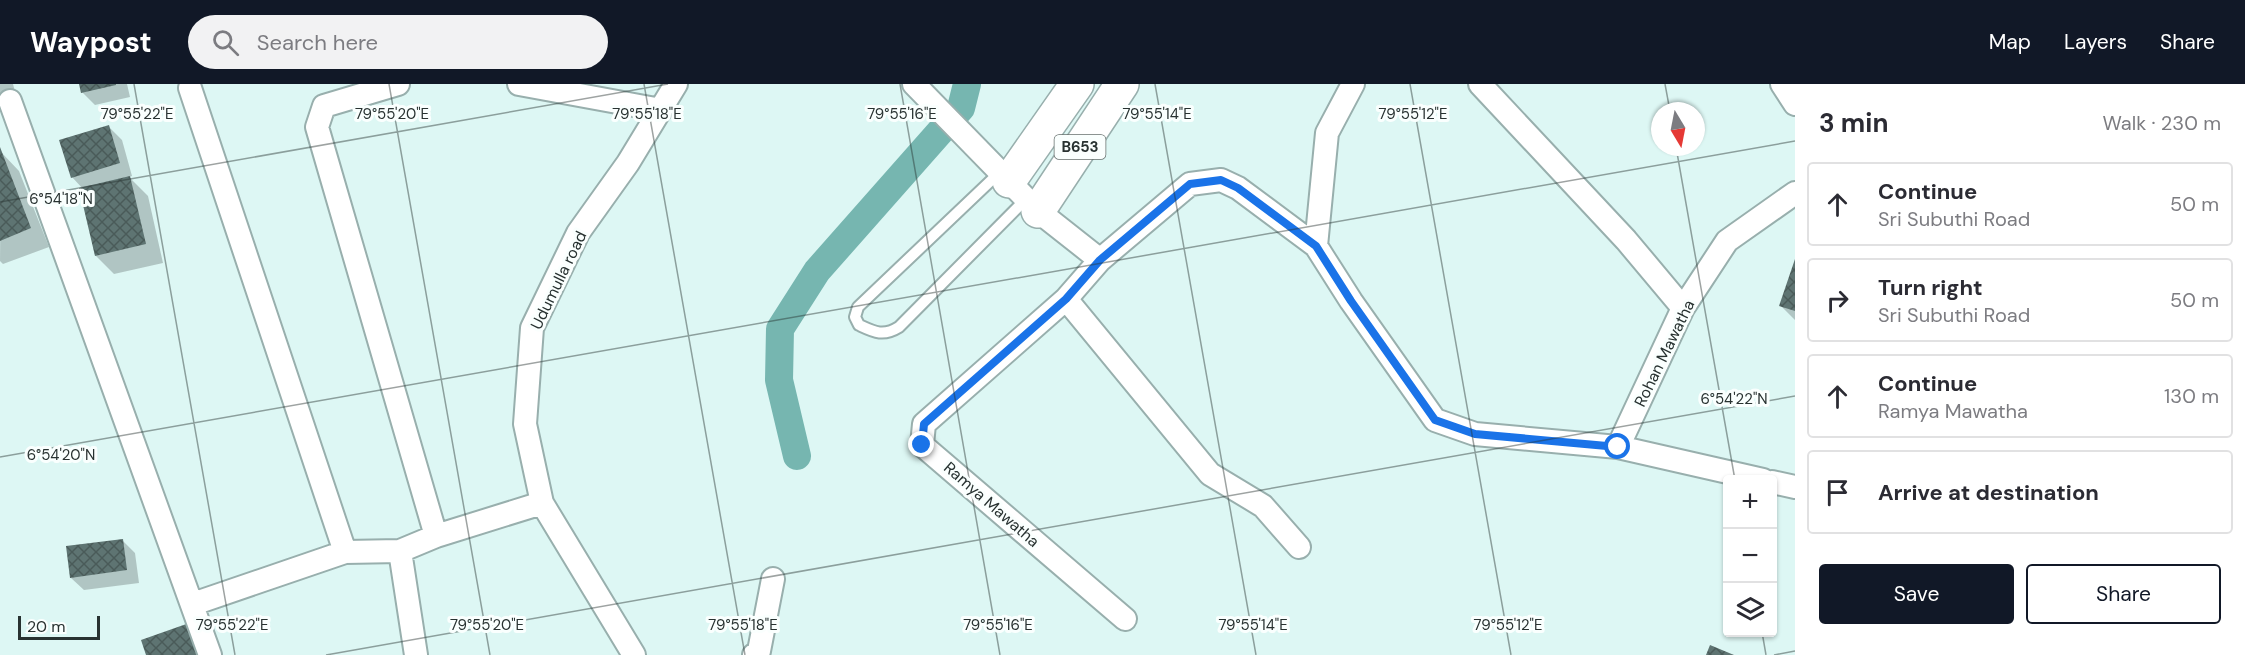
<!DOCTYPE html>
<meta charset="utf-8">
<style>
:root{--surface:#fff;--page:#f2f2f3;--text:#2b2b33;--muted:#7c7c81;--line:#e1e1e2;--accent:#111827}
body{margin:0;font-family:"DM Sans",sans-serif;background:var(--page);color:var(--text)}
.controls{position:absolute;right:18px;bottom:18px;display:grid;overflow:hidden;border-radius:6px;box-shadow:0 2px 4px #0004}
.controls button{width:54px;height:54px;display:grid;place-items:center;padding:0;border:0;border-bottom:2px solid var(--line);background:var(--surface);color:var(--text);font:30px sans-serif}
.compass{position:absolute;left:1651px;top:18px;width:54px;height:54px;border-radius:50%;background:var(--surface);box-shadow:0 2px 4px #0004;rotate:170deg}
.scale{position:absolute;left:18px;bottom:15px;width:82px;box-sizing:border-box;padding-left:6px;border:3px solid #283231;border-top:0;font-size:16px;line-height:21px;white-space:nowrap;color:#283231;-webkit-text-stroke:4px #fafffe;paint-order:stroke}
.stop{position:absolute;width:18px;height:18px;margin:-14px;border:4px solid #1a73e8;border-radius:50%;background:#fff}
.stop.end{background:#1a73e8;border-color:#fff;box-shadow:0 2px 6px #0008}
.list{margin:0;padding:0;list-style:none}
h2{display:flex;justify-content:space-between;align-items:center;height:78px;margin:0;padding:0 24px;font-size:26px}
h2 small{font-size:20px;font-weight:400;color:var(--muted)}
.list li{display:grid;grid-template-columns:39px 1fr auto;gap:18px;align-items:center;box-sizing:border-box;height:84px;margin:0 12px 12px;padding:0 12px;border:2px solid var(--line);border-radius:6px}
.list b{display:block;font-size:22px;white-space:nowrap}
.list p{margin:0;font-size:20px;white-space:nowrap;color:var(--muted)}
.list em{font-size:20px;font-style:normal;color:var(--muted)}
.actions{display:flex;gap:12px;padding:18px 24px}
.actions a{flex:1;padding:14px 0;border:2px solid var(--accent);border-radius:6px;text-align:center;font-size:21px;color:var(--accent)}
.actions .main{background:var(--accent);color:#fff}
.icon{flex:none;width:33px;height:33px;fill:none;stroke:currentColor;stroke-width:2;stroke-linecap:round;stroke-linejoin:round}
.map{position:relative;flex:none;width:1795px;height:571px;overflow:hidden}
header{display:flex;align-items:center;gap:36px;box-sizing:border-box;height:84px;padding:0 30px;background:var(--accent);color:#fff}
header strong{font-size:28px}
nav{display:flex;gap:33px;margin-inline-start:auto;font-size:21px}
.search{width:420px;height:54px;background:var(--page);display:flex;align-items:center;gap:15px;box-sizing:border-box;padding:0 21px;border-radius:33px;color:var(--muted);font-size:22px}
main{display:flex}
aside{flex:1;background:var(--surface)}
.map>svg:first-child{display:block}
</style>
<header>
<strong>Waypost</strong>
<div class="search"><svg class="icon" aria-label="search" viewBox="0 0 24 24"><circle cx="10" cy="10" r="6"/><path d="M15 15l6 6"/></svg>Search here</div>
<nav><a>Map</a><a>Layers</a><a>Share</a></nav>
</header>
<main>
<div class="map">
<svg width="1795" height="571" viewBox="0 0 1795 571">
<defs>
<pattern id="building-cross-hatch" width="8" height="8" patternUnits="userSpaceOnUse" patternTransform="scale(1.5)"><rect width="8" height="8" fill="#5e7472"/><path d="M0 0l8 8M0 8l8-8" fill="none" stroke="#4a5b59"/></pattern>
</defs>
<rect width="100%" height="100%" fill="#ddf7f4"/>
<path fill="#0003" d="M0,0h13l5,19 -18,4z
M80,0h47l3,13 -35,8 -13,-13z
M109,43l13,13 10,36 -3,1 19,19 15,67 -49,11 -18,-18 -13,-67 -11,-12z
M1,68l18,19 30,76 -46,17 -3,-3z
M1795,178v58l-14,-14z
M122,456l13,13 4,30 -55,7 -13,-12z"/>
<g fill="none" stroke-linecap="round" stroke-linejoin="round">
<path stroke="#76b6b0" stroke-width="28" d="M797,372l-18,-76 1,-51 37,-58 144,-163 6,-24"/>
</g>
<path fill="url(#building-cross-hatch)" d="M79,0h37v1l-35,8z
M109,41l11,38 -49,15 -12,-38z
M0,63l31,81 -31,13z
M130,92l16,68 -51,12 -16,-68z
M1795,175v52l-16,-5z
M123,455l4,31 -57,8 -4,-32z
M192,538l12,33h-58l-5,-15z
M1710,561l24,10h-28z"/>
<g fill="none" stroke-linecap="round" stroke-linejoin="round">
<defs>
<path id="lane" d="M1000,88l-142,135 -3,10 4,8c15,7 24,12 40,2l127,-128"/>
<path id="street" d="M398,0l-74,22 -7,21 119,409
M519,0l142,26
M914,0l124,127 62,49
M1480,0l146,156 57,68
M1782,0l13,20
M190,4l155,464
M10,17l200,554
M1316,162l11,-113 26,-49
M1066,215l144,175 53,32 36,41
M1618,363l65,-139 44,-67 68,-48
M1772,398l23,5
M400,467l16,104
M193,520l152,-52 55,-1 36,-15 106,-33
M1125,535l-203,-174 2,-21 142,-125 34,-39 90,-76 31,-4 17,8 78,58 35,55 84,119 40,14 143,13 145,33
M634,571l-92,-152 -17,-79 7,-96 46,-95 50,-70 48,-79
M754,571l5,-4 14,-72"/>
<path id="primary" d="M1009,97l68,-97
M1038,127l84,-127"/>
</defs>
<use href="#lane" stroke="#98afad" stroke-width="14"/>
<use href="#street" stroke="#98afad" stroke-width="26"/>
<use href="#primary" stroke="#98afad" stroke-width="36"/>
<use href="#lane" stroke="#fff" stroke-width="10"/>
<use href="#street" stroke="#fff" stroke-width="22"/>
<use href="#primary" stroke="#fff" stroke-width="33"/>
</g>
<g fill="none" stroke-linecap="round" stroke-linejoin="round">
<path stroke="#1a73e8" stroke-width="8" d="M922,361l2,-21 142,-125 34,-39 90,-76 31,-4 17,8 78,58 35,55 84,119 40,14 143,13"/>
</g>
<path fill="none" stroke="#283231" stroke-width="1.5" stroke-opacity="0.45" d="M134,0l101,571M389,0l101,571M644,0l101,571M900,0l100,571M1155,0l101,571M1410,0l101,571M1665,0l5,27M1676,63l59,333M0,118l668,-118M0,373l1795,-316M1762,548l4,23M326,571l1469,-259M1774,571l21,-4"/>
<g text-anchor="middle" stroke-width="6" stroke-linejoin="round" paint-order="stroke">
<rect fill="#fafffe" stroke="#67706e" stroke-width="1.5" x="1054.5" y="51" width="51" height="24" rx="4.5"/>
<g font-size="15" font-weight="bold" fill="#283231">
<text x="1080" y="68">B653</text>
</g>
<g font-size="16" fill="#283231" stroke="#fafffe">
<text transform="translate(558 196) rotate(-64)" y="6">Udumulla road</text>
<text transform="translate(1664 269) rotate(-64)" y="6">Rohan Mawatha</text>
<text transform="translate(992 420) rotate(41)" y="6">Ramya Mawatha</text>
</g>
</g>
<g font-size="15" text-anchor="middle" fill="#283231" stroke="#fafffe" stroke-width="6" stroke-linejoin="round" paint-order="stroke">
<text x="137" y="35">79°55'22"E</text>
<text x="392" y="35">79°55'20"E</text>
<text x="647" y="35">79°55'18"E</text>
<text x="902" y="35">79°55'16"E</text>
<text x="1157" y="35">79°55'14"E</text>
<text x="1413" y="35">79°55'12"E</text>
<text x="61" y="120">6°54'18"N</text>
<text x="1734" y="320">6°54'22"N</text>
<text x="61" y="376">6°54'20"N</text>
<text x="232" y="546">79°55'22"E</text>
<text x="487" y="546">79°55'20"E</text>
<text x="743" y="546">79°55'18"E</text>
<text x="998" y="546">79°55'16"E</text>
<text x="1253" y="546">79°55'14"E</text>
<text x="1508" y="546">79°55'12"E</text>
</g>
</svg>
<div class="controls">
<button>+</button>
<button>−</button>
<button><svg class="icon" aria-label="layers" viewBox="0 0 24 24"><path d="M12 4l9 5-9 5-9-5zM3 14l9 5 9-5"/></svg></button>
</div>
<svg class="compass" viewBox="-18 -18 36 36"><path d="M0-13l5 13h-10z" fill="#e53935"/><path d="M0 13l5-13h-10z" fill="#7c7c81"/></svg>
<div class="scale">20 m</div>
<div class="stop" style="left:1618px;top:363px"></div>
<div class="stop end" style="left:922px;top:361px"></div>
</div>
<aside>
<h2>3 min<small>Walk · 230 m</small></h2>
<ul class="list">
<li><svg class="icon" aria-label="ahead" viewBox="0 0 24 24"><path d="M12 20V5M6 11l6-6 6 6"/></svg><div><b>Continue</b><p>Sri Subuthi Road</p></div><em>50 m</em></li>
<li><svg class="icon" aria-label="right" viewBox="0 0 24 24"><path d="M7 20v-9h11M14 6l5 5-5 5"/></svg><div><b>Turn right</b><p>Sri Subuthi Road</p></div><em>50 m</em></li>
<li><svg class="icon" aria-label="ahead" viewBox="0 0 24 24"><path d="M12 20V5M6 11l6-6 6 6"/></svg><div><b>Continue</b><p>Ramya Mawatha</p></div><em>130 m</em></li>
<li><svg class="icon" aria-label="arrive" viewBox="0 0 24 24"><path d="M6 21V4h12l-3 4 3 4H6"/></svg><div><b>Arrive at destination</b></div></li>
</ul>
<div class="actions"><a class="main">Save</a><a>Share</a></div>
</aside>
</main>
